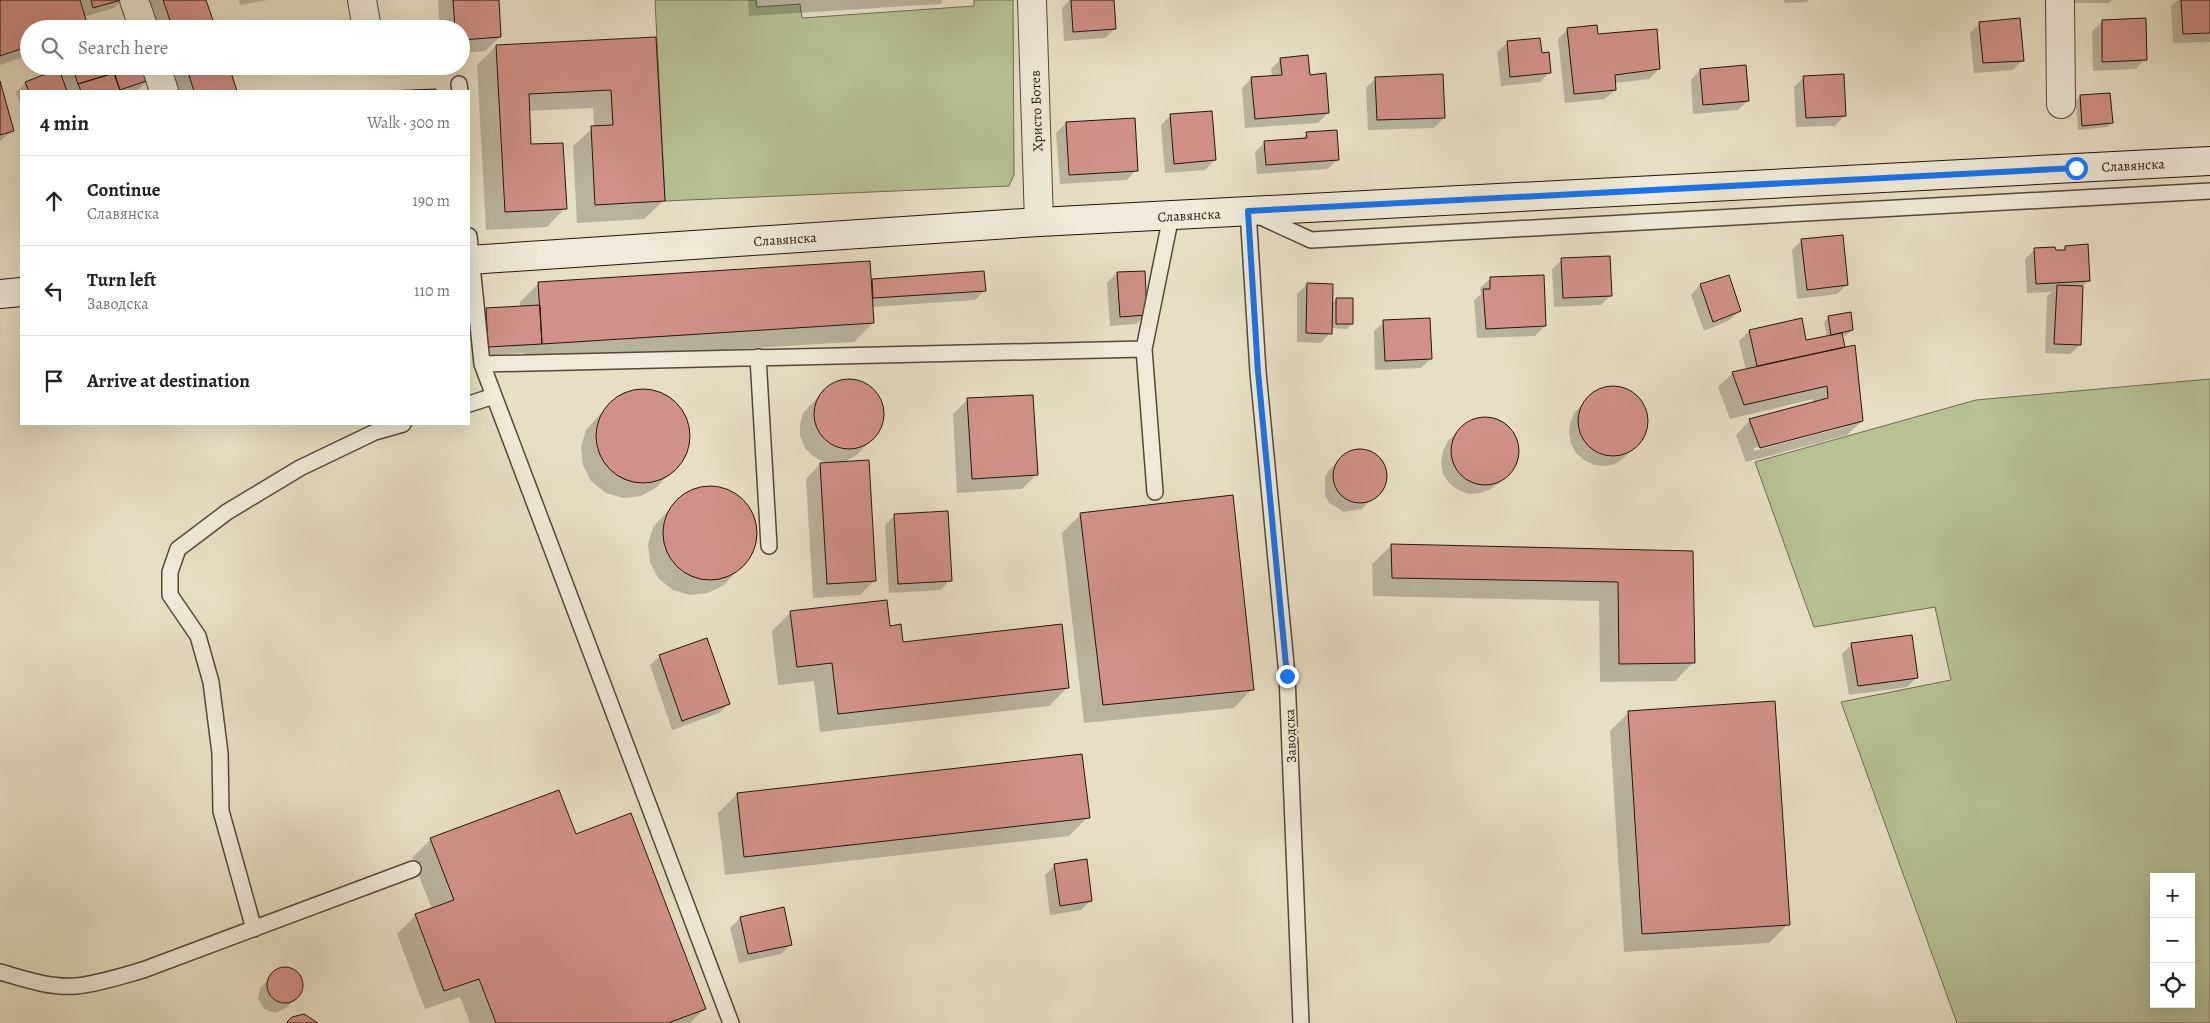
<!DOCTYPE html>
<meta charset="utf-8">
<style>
:root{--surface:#fff;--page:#f6f6f6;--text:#222;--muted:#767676;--line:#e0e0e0}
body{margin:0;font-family:Alegreya,serif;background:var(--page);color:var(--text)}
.controls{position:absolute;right:15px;bottom:15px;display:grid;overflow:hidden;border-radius:0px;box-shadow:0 5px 20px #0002}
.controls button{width:45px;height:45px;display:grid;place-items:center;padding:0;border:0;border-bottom:1px solid var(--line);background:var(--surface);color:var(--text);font:25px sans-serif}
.stop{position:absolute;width:15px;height:15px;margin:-11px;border:4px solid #1a73e8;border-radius:50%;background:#fff}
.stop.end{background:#1a73e8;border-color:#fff;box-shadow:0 1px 5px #0008}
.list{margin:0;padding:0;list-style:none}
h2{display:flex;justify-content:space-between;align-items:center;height:65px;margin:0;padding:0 20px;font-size:21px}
h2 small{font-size:16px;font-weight:400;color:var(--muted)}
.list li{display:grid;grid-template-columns:32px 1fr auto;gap:15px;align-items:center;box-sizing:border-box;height:90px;padding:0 20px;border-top:1px solid var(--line)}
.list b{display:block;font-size:19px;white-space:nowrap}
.list p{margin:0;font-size:16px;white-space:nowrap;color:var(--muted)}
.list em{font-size:16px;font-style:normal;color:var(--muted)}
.icon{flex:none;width:28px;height:28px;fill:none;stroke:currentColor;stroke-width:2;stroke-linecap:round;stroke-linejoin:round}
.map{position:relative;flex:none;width:2210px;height:1023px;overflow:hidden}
.search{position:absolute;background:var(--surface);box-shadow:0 5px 20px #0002;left:20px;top:20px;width:450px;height:55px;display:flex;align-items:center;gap:12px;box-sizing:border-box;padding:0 18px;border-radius:28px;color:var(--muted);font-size:19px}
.panel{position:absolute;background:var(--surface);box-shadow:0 5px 20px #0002;left:20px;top:90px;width:450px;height:335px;border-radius:0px}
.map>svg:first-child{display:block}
</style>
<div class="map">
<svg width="2210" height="1023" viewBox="0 0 2210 1023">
<rect width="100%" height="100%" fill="#e7dfc4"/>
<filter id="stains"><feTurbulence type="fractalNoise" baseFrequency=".004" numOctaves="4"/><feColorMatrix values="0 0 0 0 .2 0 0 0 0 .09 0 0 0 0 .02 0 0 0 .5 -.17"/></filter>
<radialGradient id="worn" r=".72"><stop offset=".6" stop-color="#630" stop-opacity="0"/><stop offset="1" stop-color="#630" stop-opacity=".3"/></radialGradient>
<path fill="#b7c194" stroke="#6e6b4f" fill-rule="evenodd" d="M655,0h101l1,7 43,-3 2,14 172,-12v-6h39l1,175 -5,11 -344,15z
M2210,379v644h-253l-116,-321 110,-22 -16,-73 -121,20 -59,-165 221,-62zM2154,877h37v127h-37z"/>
<path fill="#0003" fill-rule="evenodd" d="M0,0h122l-8,8 -30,9 3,8 -3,4h-55v26l-29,10z
M149,0h56l10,29h-61l-9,-25z
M239,0h29l-28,5z
M438,0h59l3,37 -15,14 -24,2v-24h-21z
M748,0h195l-3,4 -191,12z
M1070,0h43l2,29 -10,9 -41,3 -2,-33z
M1784,0h24l-1,2 -22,1z
M2067,0h45l-3,3h-42z
M2178,0h32v42l-37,1 -2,-37z
M2102,22l43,37 -9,10 -43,2 -1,-40z
M1980,23l43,37 -10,10 -39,3 -4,-40z
M1568,29l29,6 62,34 -10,10 -35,4 1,7 -10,9 -40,4 -7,-64z
M654,38l9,163 -19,18 -67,4 -4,-77 21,-19 -1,-19 -65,3 2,35 35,62 -18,19 -61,3 -9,-165 19,-19z
M1507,43l43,29 -10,10 -39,4 -4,-34z
M1281,59l28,17 19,37 -10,10 -73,5 -3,-40 10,-10 20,-1 -1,-8z
M60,66h83l5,14 -10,10 -4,1h-113v15l-5,-14 10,-9 35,-14z
M167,66h60l9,25h-61z
M1700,70l48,31 -10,9 -45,4 -2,-34z
M1376,78l68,40 -10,10 -66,2 -2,-42z
M1803,78l41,38 -9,10 -39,1 -2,-40z
M0,86l12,45 -12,10z
M2080,96l32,27 -5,4 -29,3 -2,-29z
M1171,115l44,45 -10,10 -40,3 -4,-48z
M1066,123l70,47 -9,10 -67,4 -4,-51z
M1307,133l31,26 -10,10 -71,5 -2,-22 10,-10 36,-2z
M1802,240l45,45 -10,9 -40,5 -5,-49z
M2066,247l23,33 -7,7 -2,58 -10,9 -25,-1 2,-57 5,-4 -25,1 -2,-34 10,-10 27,2z
M1562,260l48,36 -9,9 -47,2 -2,-38z
M1144,272l2,43 -10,9 -26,2 -3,-43 10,-10z
M1728,276l12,34 -10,10 -26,11 -13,-36 9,-10z
M1490,279l55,47 -10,10 -58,2 -3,-38 7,-6 -1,-6z
M872,280l112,11 -9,9 -103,7 1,16 -19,19 -330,20v-9l-45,3 -2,-37 9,-9 34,-2v-6l19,-19 331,-1z
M1307,284l24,20 6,-5 15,25 -5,5 -16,-1 -1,5 -9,10 -24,-1v-48z
M1829,317l23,13 -5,5 -6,1 21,85 -15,14 -101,27 -10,-27 14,-15 63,-16v-5l-83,20 -12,-32 15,-14 13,-3 -7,-29 10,-10 52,-11 4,21 22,-4 -3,-15zM1848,424v2l-94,25v-3z
M1384,322l47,36 -10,10 -46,2 -1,-39z
M845,380l21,4 14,16 3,10 -1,11 -3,10 -22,24 -13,7 31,118 -15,15 -47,3 -7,-119 14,-15h7l-14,-8 -8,-8 -5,-12v-11l3,-12 23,-24z
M1615,387l12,3 10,6 7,10 3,11v12l-5,11 -18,18 -9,6 -10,2 -11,-1 -10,-5 -8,-7 -5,-9 -2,-11 1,-10 4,-10 19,-19 10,-5z
M647,390l18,5 14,12 9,16 1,18 -5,17 -27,29 -16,9 -18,2 -17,-5 -15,-12 -8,-16 -2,-18 5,-17 27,-30 16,-8z
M967,400l70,74 -15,15 -65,4 -4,-79z
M1486,418l19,7 7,7 5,10 1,10 -2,10 -6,10 -10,10 -9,7 -11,4 -11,1 -11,-4 -9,-7 -6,-9 -2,-12 2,-11 5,-10 18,-18 9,-4z
M1362,450l8,2 12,11 3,7 -2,16 -21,23 -18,3 -15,-9 -4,-8v-18l4,-7 17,-16z
M714,487l18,5 14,12 9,16 1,18 -5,17 -27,30 -16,8 -18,2 -17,-5 -15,-12 -8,-16 -2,-18 5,-17 27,-29 16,-9z
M895,515l55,65 -9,10 -52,3 -4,-68z
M1080,515l172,174 -18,19 -150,15 -22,-190z
M1391,546l301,6 2,110 -19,19 -75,1 -1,-81 -226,-5 -1,-32z
M791,612l98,15 13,16 166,44 -19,19 -229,26 -6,-51 -36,4 -6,-54z
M1852,644l65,33 -10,10 -58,8 -7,-41z
M660,656l69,48 -10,9 -47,17 -22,-65z
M1629,712l159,212 -19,19 -145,9 -14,-221z
M737,794l351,23 -19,19 -344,39 -7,-62z
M431,839l273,170 -14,14h-220l-10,-26 -35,12 -28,-75 19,-19 16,-6 -20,-51z
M1055,865l36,36 -10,9 -31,5 -5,-40z
M740,918l51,26 -10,10 -42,9 -9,-35z
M283,969l10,2 8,7 1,5 -2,10 -4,5 -10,10 -11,5 -11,-4 -6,-10 2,-11 18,-18z"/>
<path fill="#d19188" stroke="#24150a" d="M0,0h80l8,26 -9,3h-50v17l-29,10z
M91,0h30l-28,8z
M163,0h43l10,29h-43z
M453,0h46l2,37 -40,3v-11h-6z
M1071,0h43l2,29 -43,3z
M2181,0h29v33l-27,1z
M2020,18l4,43 -41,2 -4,-41z
M2146,18l1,42 -45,2v-42z
M1597,25l1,9 59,-5 3,40 -45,6 1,15 -42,4 -7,-66z
M656,37l9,164 -70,4 -4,-79 22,-1 -2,-35 -82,4 2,50 32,-1 4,66 -62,3 -9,-167z
M1540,38l2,15 7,-1 2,21 -41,4 -3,-36z
M1308,55l2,20 16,-2 3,40 -74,6 -4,-42 31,-2 -2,-17z
M1746,65l3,36 -46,4 -3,-36z
M72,66h40l2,7 -36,11z
M112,66h33l4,14 -29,10z
M186,66h43l8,25h-43z
M59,69l8,22h-38l-4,-9z
M114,73l6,18h-39l-3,-7z
M1443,74l2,44 -68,2 -2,-43z
M1844,74l2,42 -40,2 -3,-42z
M0,81l14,50 -14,4z
M436,89v2h-50z
M2110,93l3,30 -31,3 -2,-31z
M1212,111l4,49 -42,4 -4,-50z
M1135,118l3,53 -69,4 -3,-53z
M1337,130l2,30 -73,5 -2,-24 43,-3 -1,-6z
M1843,235l5,50 -41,5 -6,-51z
M2088,244l2,37 -54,3 -2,-36 21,-1 1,3h9v-4z
M1610,256l2,40 -49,2 -2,-40z
M870,261l4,62 -332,21 -4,-62z
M984,271l2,20 -113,7 -1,-19z
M1145,271l2,44 -27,2 -3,-45z
M1544,275l2,51 -60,3 -3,-40h7v-12z
M1729,275l12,36 -28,11 -13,-38z
M1307,283l26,1 -1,50 -26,-1z
M2057,285l26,1 -2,59 -27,-1z
M1336,298h17v26h-17z
M540,305l2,39 -54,3 -2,-39z
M1851,312l2,18 -22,5 -3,-19z
M1430,318l2,41 -47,2 -2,-41z
M1802,318l4,22 36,-7 3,14 -88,19 -8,-36z
M1855,345l8,76 -103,27 -11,-29 79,-21 -1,-12 -83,19 -12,-33z
M814 414a35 35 0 1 1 70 0a35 35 0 1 1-70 0Z
M1578 421a35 35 0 1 1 70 0a35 35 0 1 1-70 0Z
M596 436a47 47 0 1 1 94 0a47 47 0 1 1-94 0Z
M1033,395l5,80 -66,4 -5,-81z
M1451 451a34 34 0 1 1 68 0a34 34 0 1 1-68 0Z
M1333 476a27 27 0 1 1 54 0a27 27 0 1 1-54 0Z
M869,460l7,121 -49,3 -7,-121z
M663 533a47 47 0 1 1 94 0a47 47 0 1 1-94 0Z
M1233,495l21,195 -151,15 -23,-192z
M948,511l4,70 -54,3 -4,-70z
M1391,544l302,7 2,112 -76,1 -1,-82 -226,-4z
M887,600l3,26 11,-2 2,18 159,-18 7,64 -231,26 -6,-51 -35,4 -7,-56z
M1912,635l6,43 -60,8 -7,-43z
M707,638l23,66 -48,17 -23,-66z
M1775,701l15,224 -148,9 -14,-223z
M1082,754l8,64 -346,39 -7,-64z
M559,790l17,44 55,-21 75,196 -38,14h-172l-17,-44 -35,12 -29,-77 39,-14 -24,-62z
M1087,859l5,42 -32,5 -6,-42z
M784,907l8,38 -44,9 -8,-37z
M267 985a18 18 0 1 1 36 0a18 18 0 1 1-36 0Z
M304,1014l14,9h-32l6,-6z"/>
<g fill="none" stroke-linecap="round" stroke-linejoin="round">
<defs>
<path id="lane" d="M459,84l1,7
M469,236l13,128 249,659
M1144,349l11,143
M758,357l11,189
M482,364l662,-15 27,-133
M469,404l25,-8
M254,929l-33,-118 -1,-58 -9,-71 -13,-46 -28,-41v-23l8,-23 49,-37 73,-44 75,-36 28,-8
M0,972c24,7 50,16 76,14 22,-2 46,-10 67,-16l270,-101
M1301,1023l-14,-348 -29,-303 -10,-161 63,29 899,-49"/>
<path id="street" d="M134,0l10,29
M362,0l5,29
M1032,0l7,222
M2060,0l1,104
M156,66l8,25"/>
<path id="secondary" d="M469,260l570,-38 1171,-61
M0,294l21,-2"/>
</defs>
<use href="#lane" stroke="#554838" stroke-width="18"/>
<use href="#street" stroke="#554838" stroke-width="30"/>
<use href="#secondary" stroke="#24150a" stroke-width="30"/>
<use href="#lane" stroke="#efead9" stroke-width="15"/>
<use href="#street" stroke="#efead9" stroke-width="28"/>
<use href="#secondary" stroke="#efead9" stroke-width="28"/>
</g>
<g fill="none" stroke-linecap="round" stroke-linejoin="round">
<path stroke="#1a73e8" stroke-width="6" d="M1287,676l-29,-304 -10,-161 828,-43"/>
</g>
<g text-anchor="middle" stroke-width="4" stroke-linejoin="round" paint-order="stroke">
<g font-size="14" fill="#24150a" stroke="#efead9">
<text transform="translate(1036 111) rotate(-92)" y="5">Христо Ботев</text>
<text transform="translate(2133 165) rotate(-3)" y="5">Славянска</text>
<text transform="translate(1189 215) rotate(-3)" y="5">Славянска</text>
<text transform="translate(785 239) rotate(-4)" y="5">Славянска</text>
<text transform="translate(1290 736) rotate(-92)" y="5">Заводска</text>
</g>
</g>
<rect width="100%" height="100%" filter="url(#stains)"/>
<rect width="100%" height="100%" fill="url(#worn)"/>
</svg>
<div class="controls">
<button>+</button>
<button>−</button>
<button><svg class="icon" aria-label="locate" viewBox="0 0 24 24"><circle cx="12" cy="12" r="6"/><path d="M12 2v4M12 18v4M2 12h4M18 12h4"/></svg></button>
</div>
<div class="stop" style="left:2076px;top:168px"></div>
<div class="stop end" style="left:1287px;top:676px"></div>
<div class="search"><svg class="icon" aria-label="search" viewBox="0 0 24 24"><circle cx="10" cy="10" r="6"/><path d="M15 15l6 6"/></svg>Search here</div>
<section class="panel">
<h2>4 min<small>Walk · 300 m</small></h2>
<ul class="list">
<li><svg class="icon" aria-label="ahead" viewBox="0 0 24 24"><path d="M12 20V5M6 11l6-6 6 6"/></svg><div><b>Continue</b><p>Славянска</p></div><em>190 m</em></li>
<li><svg class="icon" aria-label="left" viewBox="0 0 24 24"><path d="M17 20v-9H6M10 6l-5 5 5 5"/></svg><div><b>Turn left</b><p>Заводска</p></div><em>110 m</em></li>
<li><svg class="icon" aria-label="arrive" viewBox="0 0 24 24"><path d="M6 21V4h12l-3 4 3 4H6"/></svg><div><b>Arrive at destination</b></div></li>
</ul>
</section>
</div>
